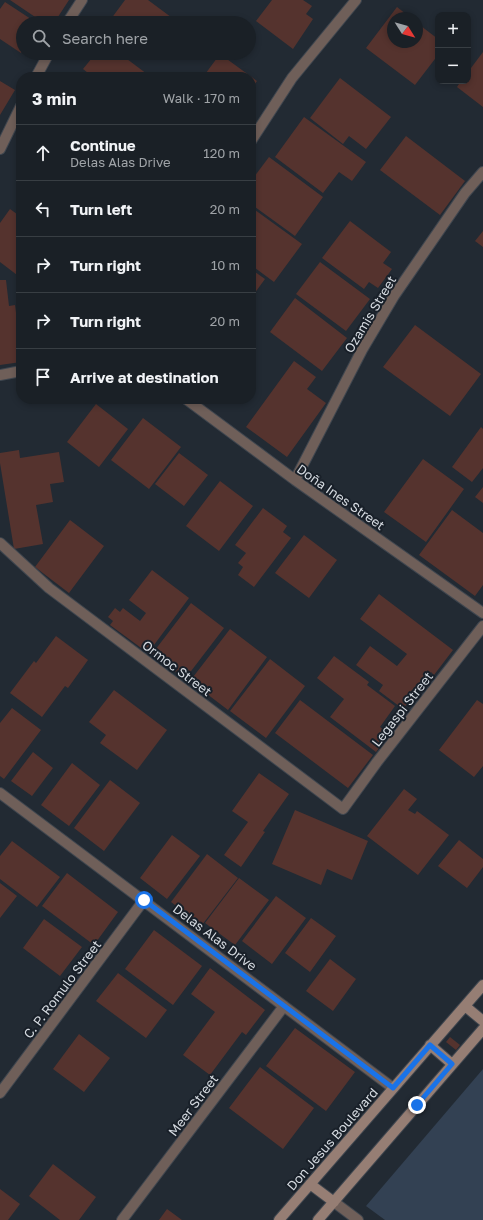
<!DOCTYPE html>
<meta charset="utf-8">
<style>
:root{--surface:#1a2026;--page:#272d32;--text:#f1f3f6;--muted:#9fa3a7;--line:#383e43}
body{margin:0;font-family:"Golos Text",sans-serif;background:var(--page);color:var(--text)}
.controls{position:absolute;right:12px;top:12px;display:grid;overflow:hidden;border-radius:8px;box-shadow:0 2px 6px #0003}
.controls button{width:36px;height:36px;display:grid;place-items:center;padding:0;border:0;border-bottom:1px solid var(--line);background:var(--surface);color:var(--text);font:20px sans-serif}
.compass{position:absolute;left:387px;top:12px;width:36px;height:36px;border-radius:50%;background:var(--surface);box-shadow:0 2px 6px #0003;rotate:127deg}
.stop{position:absolute;width:12px;height:12px;margin:-9px;border:3px solid #1a73e8;border-radius:50%;background:#fff}
.stop.end{background:#1a73e8;border-color:#fff;box-shadow:0 1px 4px #0008}
.list{margin:0;padding:0;list-style:none}
h2{display:flex;justify-content:space-between;align-items:center;height:52px;margin:0;padding:0 16px;font-size:17px}
h2 small{font-size:13px;font-weight:400;color:var(--muted)}
.list li{display:grid;grid-template-columns:26px 1fr auto;gap:12px;align-items:center;box-sizing:border-box;height:56px;padding:0 16px;border-top:1px solid var(--line)}
.list b{display:block;font-size:15px;white-space:nowrap}
.list p{margin:0;font-size:13px;white-space:nowrap;color:var(--muted)}
.list em{font-size:13px;font-style:normal;color:var(--muted)}
.icon{flex:none;width:22px;height:22px;fill:none;stroke:currentColor;stroke-width:2;stroke-linecap:round;stroke-linejoin:round}
.map{position:relative;flex:none;width:483px;height:1220px;overflow:hidden}
.search{position:absolute;background:var(--surface);box-shadow:0 2px 6px #0003;left:16px;top:16px;width:240px;height:44px;display:flex;align-items:center;gap:10px;box-sizing:border-box;padding:0 14px;border-radius:22px;color:var(--muted);font-size:15px}
.panel{position:absolute;background:var(--surface);box-shadow:0 2px 6px #0003;left:16px;top:72px;width:240px;height:332px;border-radius:16px}
.map>svg:first-child{display:block}
</style>
<div class="map">
<svg width="483" height="1220" viewBox="0 0 483 1220">
<rect width="100%" height="100%" fill="#222a33"/>
<path fill="#334153" d="M483,1069v151h-98l-19,-14z"/>
<path fill="#55332e" d="M10,0h59l-15,23h-10z
M125,0h23l31,23h-71z
M272,0h31l9,6 -6,8 7,5 -20,30 -37,-28z
M5,2l32,21h-14v26l-2,4 -21,-14v-30z
M397,7l14,11h-18v24h24v-19l21,16v16l-23,30 -49,-37z
M483,52v55l-26,-20 4,-6h7v-9z
M96,53h23l32,24h-58l-10,-8z
M220,54l37,27 -6,8v-12h-48z
M340,78l51,39 -25,32 -17,-13 -6,8 -33,-26z
M0,81l15,9 -15,25z
M304,117l62,45 -14,19 -13,-9 -16,21 -48,-36z
M406,136l59,45 -25,34 -60,-45z
M269,157l54,40 -28,39 -44,-32v-23z
M251,207l51,37 -28,38 -23,-17z
M10,209l11,8v61l-21,-16v-39z
M350,221l41,31 -8,11 9,6 -14,19 -9,-6 -5,7 -42,-31z
M483,231v16l-8,-6z
M320,262l50,37 -24,32 -50,-37z
M251,269l14,10 -14,19z
M0,280h6l3,26 6,-1 2,15 4,-1v43l-21,3z
M295,298l52,40 -25,33 -52,-39z
M415,325l66,49 -31,42 -67,-49z
M294,361l22,16 -9,12 19,14 -39,54 -41,-30z
M96,404l32,25 -29,38 -32,-25z
M143,418l38,29 -32,42 -38,-29z
M481,427l2,2v39l-11,14 -20,-15z
M19,450l1,8 39,-6 5,30 -14,2 3,18 -17,3 7,39 -29,5 -14,-86v-10z
M179,453l29,22 -24,31 -29,-22z
M423,459l41,30 -38,53 -42,-30z
M220,481l33,25 -34,45 -33,-25z
M483,487v16l-8,-6z
M263,508l24,18 -4,6 8,6 -37,49 -16,-12 5,-8 -5,-4 8,-10 -11,-8z
M452,510l31,23v52l-8,11 -56,-41z
M70,520l34,26 -35,47 -34,-26z
M304,535l33,25 -28,38 -34,-25z
M152,570l37,28 -41,55 -38,-28 3,-4 -5,-4 7,-9 5,4 3,-4 17,13 6,-8 -17,-13z
M379,594l74,56 -19,25 -3,-3 -28,37 -24,-18 4,-6 -27,-20 14,-19 27,20 10,-12 -47,-35z
M191,603l33,25 -39,51 -33,-25z
M230,629l37,28 -39,53 -38,-29z
M56,636l32,24 -20,28 -3,-2 -23,31 -32,-24 24,-32 2,2z
M334,656l35,26 -2,3 28,21 -15,21 10,7 -14,18 -46,-35 14,-18 -27,-21z
M270,659l35,27 -39,52 -36,-27z
M114,690l53,40 -30,40 -37,-27 6,-8 -17,-13z
M300,700l73,55 -25,33 -73,-55z
M477,700l6,4v62l-9,11 -35,-27z
M12,708l29,22 -37,49 -4,-3v-53z
M33,752l20,16 -21,28 -21,-15z
M72,763l28,22 -31,41 -28,-21z
M259,773l30,21 -26,37 2,1 -24,35 -17,-12 24,-33 -16,-11z
M110,780l30,23 -36,48 -30,-23z
M404,789l13,10 -9,11 7,4 2,-3 32,24 -31,40 -51,-39z
M295,810l73,31 -16,39 -25,-11 -6,16 -49,-21z
M172,835l28,21 -33,43 -27,-21z
M459,840l24,19v8l-16,21 -29,-22z
M12,841l48,36 -23,30 -37,-28v-23z
M207,854l31,24 -36,47 -31,-23z
M67,873l51,39 -24,33 -52,-39z
M239,878l30,22 -34,45 -30,-22z
M0,883l17,13 -17,22z
M276,896l30,22 -34,46 -30,-23z
M311,918l25,18 -26,36 -25,-19z
M44,919l38,28 -22,29 -37,-28z
M154,930l48,36 -29,39 -48,-36z
M330,959l26,20 -23,32 -27,-20z
M210,968l55,42 -19,25 -4,-3 -32,43 -27,-20 32,-43 -24,-18z
M118,973l49,37 -21,28 -50,-37z
M295,1028l60,44 -29,39 -60,-45z
M79,1034l31,24 -26,34 -31,-23z
M450,1037l10,8 -4,5 -10,-8z
M260,1067l54,41 -31,41 -54,-41z
M53,1164l43,33 -17,23h-19l-31,-24z
M0,1189l20,15 -12,16h-8z
M167,1209l15,11h-23z"/>
<g fill="none" stroke-linecap="round" stroke-linejoin="round">
<defs>
<path id="street" d="M67,23l15,-23
M36,77l13,-24
M251,141l41,-63 64,-78
M0,149l21,-43
M0,375l21,-4
M186,399l109,81 188,133
M295,480l67,-130 32,-54 71,-103 18,-21
M0,543l49,45 294,221 34,-47 106,-136
M0,793l393,295
M0,1093l144,-193
M334,1202l24,18
M122,1220l162,-214"/>
<path id="secondary" d="M465,1006l18,15
M430,1045l22,19
M310,1184l24,18
M279,1220l204,-235
M318,1220l165,-191"/>
</defs>
<use href="#street" stroke="#3f464f" stroke-width="12"/>
<use href="#secondary" stroke="#3f464f" stroke-width="12"/>
<use href="#street" stroke="#6f5f59" stroke-width="10"/>
<use href="#secondary" stroke="#967e74" stroke-width="10"/>
</g>
<g fill="none" stroke-linecap="round" stroke-linejoin="round">
<path stroke="#1a73e8" stroke-width="5" d="M144,900l249,188 37,-43 22,19 -35,41"/>
</g>
<g text-anchor="middle" stroke-width="4" stroke-linejoin="round" paint-order="stroke">
<g font-size="13" fill="#d5dae0" stroke="#192029">
<text transform="translate(370 314) rotate(-59)" y="5">Ozamis Street</text>
<text transform="translate(341 497) rotate(35)" y="5">Doña Ines Street</text>
<text transform="translate(177 668) rotate(37)" y="5">Ormoc Street</text>
<text transform="translate(402 709) rotate(-52)" y="5">Legaspi Street</text>
<text transform="translate(215 937) rotate(37)" y="5">Delas Alas Drive</text>
<text transform="translate(62 989) rotate(-53)" y="5">C. P. Romulo Street</text>
<text transform="translate(193 1105) rotate(-53)" y="5">Meer Street</text>
<text transform="translate(332 1139) rotate(-49)" y="5">Don Jesus Boulevard</text>
</g>
</g>
</svg>
<div class="controls">
<button>+</button>
<button>−</button>
</div>
<svg class="compass" viewBox="-18 -18 36 36"><path d="M0-13l5 13h-10z" fill="#e53935"/><path d="M0 13l5-13h-10z" fill="#9fa3a7"/></svg>
<div class="stop" style="left:144px;top:900px"></div>
<div class="stop end" style="left:417px;top:1105px"></div>
<div class="search"><svg class="icon" aria-label="search" viewBox="0 0 24 24"><circle cx="10" cy="10" r="6"/><path d="M15 15l6 6"/></svg>Search here</div>
<section class="panel">
<h2>3 min<small>Walk · 170 m</small></h2>
<ul class="list">
<li><svg class="icon" aria-label="ahead" viewBox="0 0 24 24"><path d="M12 20V5M6 11l6-6 6 6"/></svg><div><b>Continue</b><p>Delas Alas Drive</p></div><em>120 m</em></li>
<li><svg class="icon" aria-label="left" viewBox="0 0 24 24"><path d="M17 20v-9H6M10 6l-5 5 5 5"/></svg><div><b>Turn left</b></div><em>20 m</em></li>
<li><svg class="icon" aria-label="right" viewBox="0 0 24 24"><path d="M7 20v-9h11M14 6l5 5-5 5"/></svg><div><b>Turn right</b></div><em>10 m</em></li>
<li><svg class="icon" aria-label="right" viewBox="0 0 24 24"><path d="M7 20v-9h11M14 6l5 5-5 5"/></svg><div><b>Turn right</b></div><em>20 m</em></li>
<li><svg class="icon" aria-label="arrive" viewBox="0 0 24 24"><path d="M6 21V4h12l-3 4 3 4H6"/></svg><div><b>Arrive at destination</b></div></li>
</ul>
</section>
</div>
